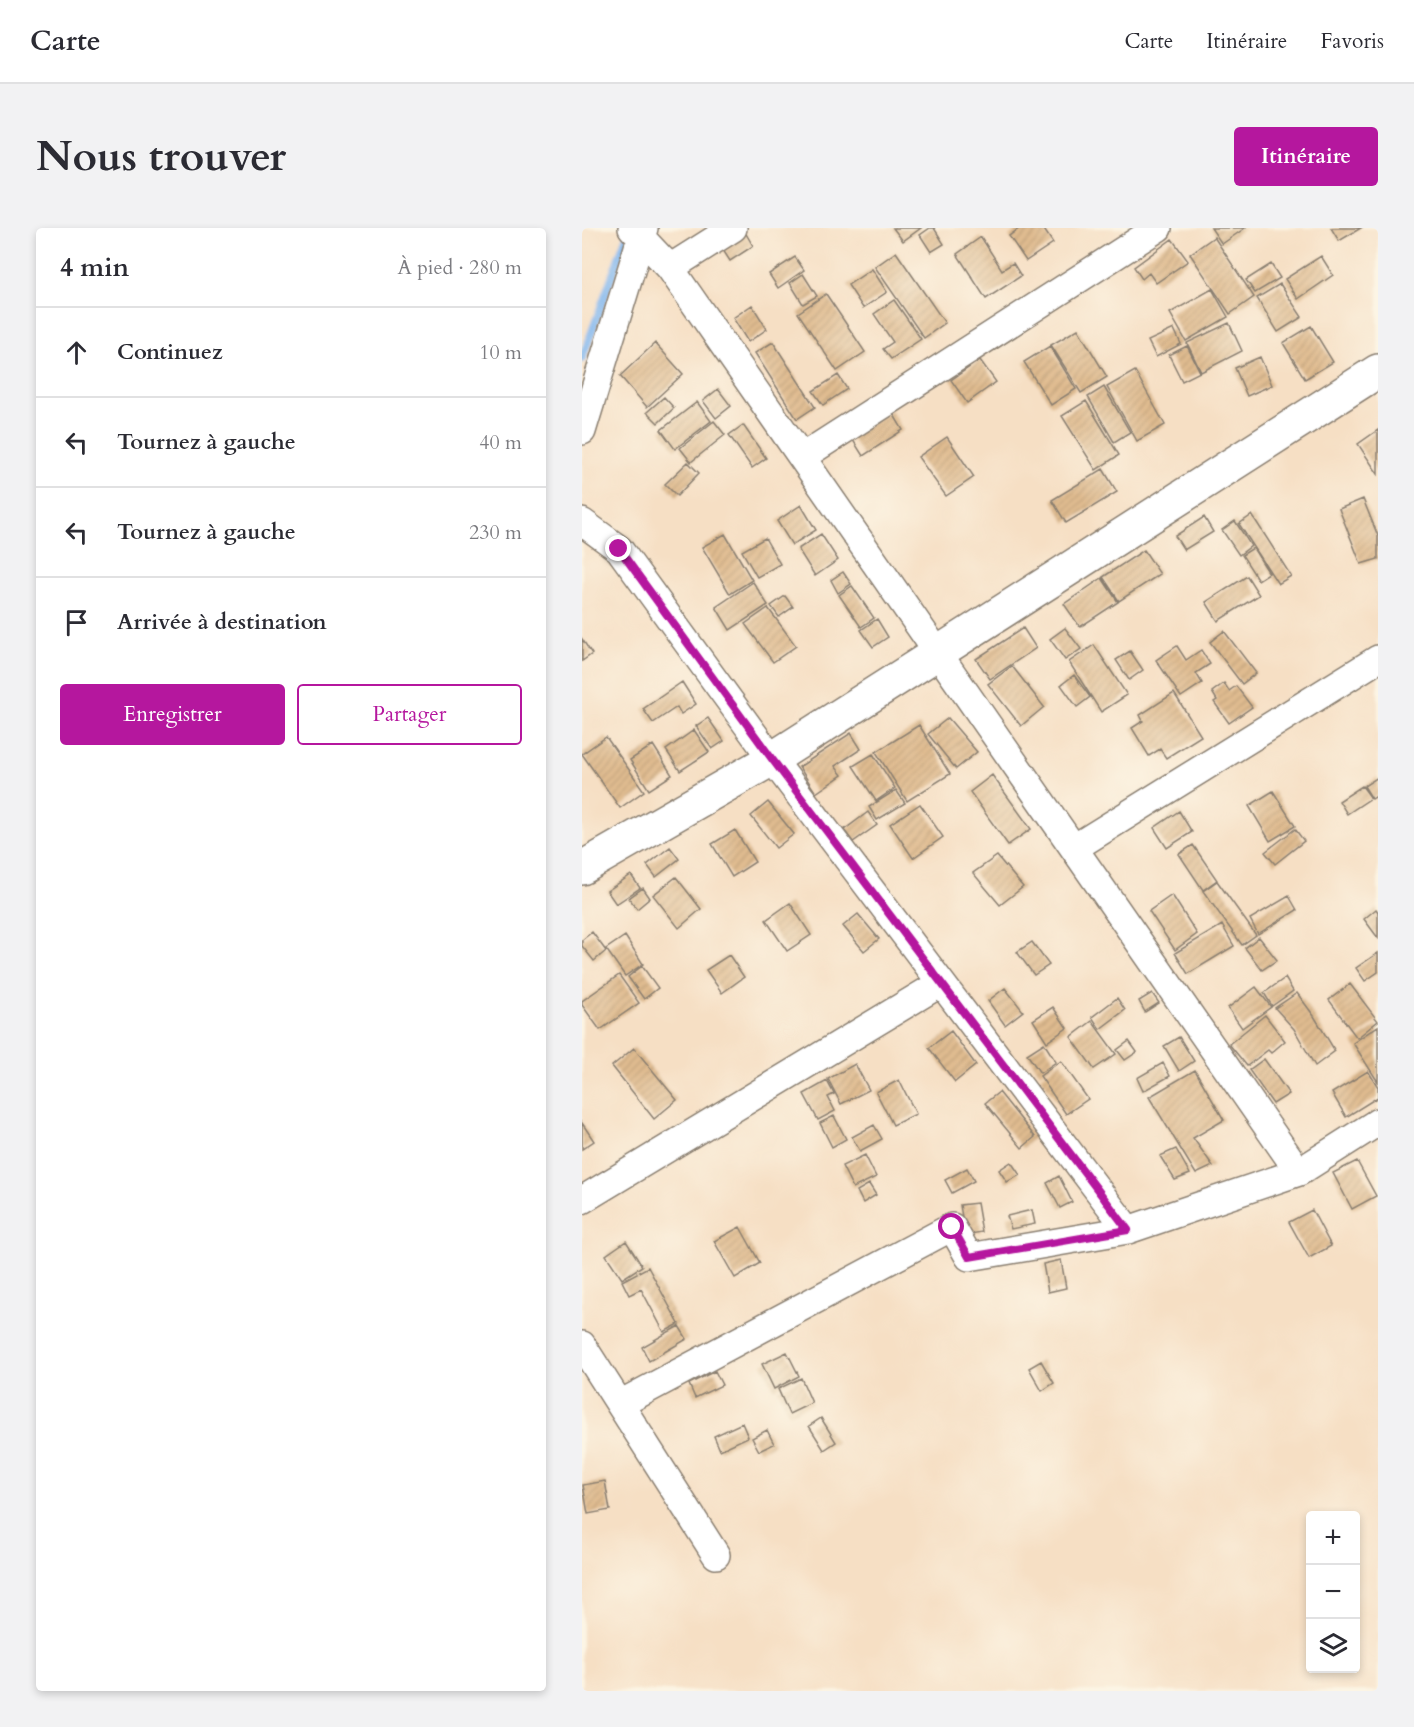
<!DOCTYPE html>
<html lang="fr">
<meta charset="utf-8">
<style>
:root{--surface:#fff;--page:#f2f2f3;--text:#2b2b33;--muted:#7c7c81;--line:#e1e1e2;--accent:#b5179e}
body{margin:0;font-family:Cardo,serif;background:var(--page);color:var(--text)}
.controls{position:absolute;right:18px;bottom:18px;display:grid;overflow:hidden;border-radius:6px;box-shadow:0 3px 9px #0003}
.controls button{width:54px;height:54px;display:grid;place-items:center;padding:0;border:0;border-bottom:2px solid var(--line);background:var(--surface);color:var(--text);font:30px sans-serif}
.stop{position:absolute;width:18px;height:18px;margin:-14px;border:4px solid #b5179e;border-radius:50%;background:#fff}
.stop.end{background:#b5179e;border-color:#fff;box-shadow:0 2px 6px #0008}
.list{margin:0;padding:0;list-style:none}
h2{display:flex;justify-content:space-between;align-items:center;height:78px;margin:0;padding:0 24px;font-size:26px}
h2 small{font-size:20px;font-weight:400;color:var(--muted)}
.list li{display:grid;grid-template-columns:39px 1fr auto;gap:18px;align-items:center;box-sizing:border-box;height:90px;padding:0 24px;border-top:2px solid var(--line)}
.list b{display:block;font-size:22px;white-space:nowrap}
.list em{font-size:20px;font-style:normal;color:var(--muted)}
.actions{display:flex;gap:12px;padding:18px 24px}
.actions a{flex:1;padding:14px 0;border:2px solid var(--accent);border-radius:6px;text-align:center;font-size:21px;color:var(--accent)}
.actions .main{background:var(--accent);color:#fff}
.icon{flex:none;width:33px;height:33px;fill:none;stroke:currentColor;stroke-width:2;stroke-linecap:round;stroke-linejoin:round}
.map{position:relative;flex:none;width:796px;height:1463px;overflow:hidden;border-radius:6px}
header{display:flex;align-items:center;gap:36px;box-sizing:border-box;height:84px;padding:0 30px;background:var(--surface);border-bottom:2px solid var(--line)}
header strong{font-size:28px}
nav{display:flex;gap:33px;margin-inline-start:auto;font-size:21px}
.intro{display:flex;align-items:center;justify-content:space-between;box-sizing:border-box;height:144px;padding:0 36px}
h1{margin:0;font-size:42px}
.button{padding:15px 27px;border-radius:6px;background:var(--accent);color:#fff;font-size:21px;font-weight:700}
main{display:flex;gap:36px;padding:0 36px}
aside{flex:1;background:var(--surface);border-radius:6px;box-shadow:0 3px 9px #0003}
.map>svg:first-child{display:block}
</style>
<header>
<strong>Carte</strong>
<nav><a>Carte</a><a>Itinéraire</a><a>Favoris</a></nav>
</header>
<div class="intro"><h1>Nous trouver</h1><a class="button">Itinéraire</a></div>
<main>
<aside>
<h2>4 min<small>À pied · 280 m</small></h2>
<ul class="list">
<li><svg class="icon" aria-label="ahead" viewBox="0 0 24 24"><path d="M12 20V5M6 11l6-6 6 6"/></svg><div><b>Continuez</b></div><em>10 m</em></li>
<li><svg class="icon" aria-label="left" viewBox="0 0 24 24"><path d="M17 20v-9H6M10 6l-5 5 5 5"/></svg><div><b>Tournez à gauche</b></div><em>40 m</em></li>
<li><svg class="icon" aria-label="left" viewBox="0 0 24 24"><path d="M17 20v-9H6M10 6l-5 5 5 5"/></svg><div><b>Tournez à gauche</b></div><em>230 m</em></li>
<li><svg class="icon" aria-label="arrive" viewBox="0 0 24 24"><path d="M6 21V4h12l-3 4 3 4H6"/></svg><div><b>Arrivée à destination</b></div></li>
</ul>
<div class="actions"><a class="main">Enregistrer</a><a>Partager</a></div>
</aside>
<div class="map">
<svg width="796" height="1463" viewBox="0 0 796 1463">
<defs>
<pattern id="building-hatch" width="6" height="6" patternUnits="userSpaceOnUse" patternTransform="scale(1.5)"><rect width="6" height="6" fill="#e0bc90"/><path d="M-1 1l2-2M0 6l6-6M5 7l2-2" fill="none" stroke="#c0a17c"/></pattern>
</defs>
<rect width="100%" height="100%" fill="#fcf5e5"/>
<filter id="ink" filterUnits="userSpaceOnUse"><feTurbulence type="fractalNoise" baseFrequency=".0167" numOctaves="2"/><feDisplacementMap in="SourceGraphic" scale="12" xChannelSelector="R" yChannelSelector="G"/><feConvolveMatrix kernelMatrix="1 2 1 2 8 2 1 2 1" color-interpolation-filters="sRGB"/></filter>
<filter id="wash" filterUnits="userSpaceOnUse"><feTurbulence type="fractalNoise" baseFrequency=".008" numOctaves="4" result="noise"/><feDisplacementMap in="SourceGraphic" scale="24" xChannelSelector="R" yChannelSelector="G"/><feGaussianBlur stdDeviation="1.35" result="paint"/><feColorMatrix in="noise" values="0 0 0 0 0 0 0 0 0 0 0 0 0 0 0 0 0 1.4 0 .05"/><feComposite in="paint" operator="in"/></filter>
<g filter="url(#wash)">
<rect width="100%" height="100%" fill="#f6dfc4"/>
<g fill="none" stroke-linecap="round" stroke-linejoin="round">
<path stroke="#80b6ef" stroke-width="8" d="M0,131l46,-126"/>
</g>
<g id="blocks">
<path fill="url(#building-hatch)" d="M311,0h28l-18,13z
M348,0h4l10,16 -13,8 -11,-17z
M438,0h23l10,15 -27,18 -17,-25z
M629,0h34l-23,16z
M749,0h30l-22,13z
M163,4l8,14 -23,15 -9,-14z
M399,9l21,33 11,-7 8,13 -35,23 -29,-45z
M632,9l40,60 -24,17 -40,-60z
M590,11l16,22 -32,22 -7,-10 -7,6 -8,-12z
M314,24l49,71 -21,15 -49,-71z
M739,28l12,19 -35,24 -13,-20z
M213,29l9,13 -26,18 -9,-14z
M689,36l9,14 -25,15 -9,-13z
M290,41l15,23 -24,16 -15,-23z
M221,46l14,22 -14,8 -13,-21z
M698,56l22,33 -24,15 -21,-34z
M630,61l16,28 -42,24 -16,-28z
M244,66l39,58 -28,19 -39,-58z
M312,72l27,39 -30,20 -8,-10 10,-7 -19,-28z
M170,77l15,24 -19,13 -15,-24z
M647,95l13,28 -41,21 -14,-29z
M729,98l22,36 -28,17 -22,-36z
M496,101l29,48 -26,16 -30,-48z
M592,101l7,15 -25,13 -8,-16z
M191,114l42,65 -18,12 -42,-66z
M73,115l28,31 -36,33 -27,-31z
M468,118l26,43 -25,16 -27,-43z
M605,118l13,26 -18,9 -13,-26z
M678,129l12,28 -25,11 -12,-28z
M398,132l16,22 -29,21 -16,-23z
M553,143l30,54 -28,16 -30,-54z
M256,147l9,14 -24,16 -10,-14z
M522,159l26,45 -16,10 -26,-45z
M136,161l13,17 -15,12 -13,-17z
M82,169l10,11 -16,15 -11,-11z
M504,173l33,54 -23,15 -34,-54z
M115,174l14,19 -36,28 -14,-19z
M309,182l12,20 -40,26 -12,-19z
M132,193l11,14 -34,27 -11,-14z
M161,197l23,33 -14,10 -23,-33z
M796,202v44l-20,-30z
M365,209l27,40 -28,19 -28,-39z
M106,234l11,11 -22,23 -12,-12z
M521,241l14,23 -51,31 -14,-23z
M781,271l15,37v23l-17,5 -22,-55z
M219,277l15,25 -24,15 -15,-24z
M670,287l39,61 -13,8 -39,-60z
M622,289l9,15 -29,18 -9,-14z
M653,293l16,25 -12,9 -17,-25z
M143,306l27,46 -22,14 -28,-47z
M239,306l17,26 -23,16 -17,-27z
M183,310l15,26 -23,13 -15,-26z
M671,320l16,25 -11,7 -16,-25z
M562,322l16,24 -41,27 -16,-24z
M261,344l8,12 -13,9 -7,-13z
M665,348l12,19 -41,26 -12,-19z
M520,350l16,24 -38,25 -16,-23z
M171,354l15,23 -38,25 -14,-23z
M270,358l22,32 -13,9 -22,-32z
M203,368l8,11 -14,10 -8,-11z
M186,380l28,38 -23,16 -28,-38z
M295,391l11,18 -15,10 -12,-17z
M441,400l13,20 -46,31 -14,-20z
M483,400l16,21 -16,11 -15,-21z
M642,403l32,42 -14,11 -32,-42z
M0,411l10,15 -10,7z
M512,417l33,50 -26,17 -32,-50z
M595,418l9,14 15,-10 9,14 -14,9 6,10 -21,14 -25,-37z
M548,423l13,19 -14,10 -13,-20z
M430,438l32,41 -23,19 -33,-42z
M492,447l16,22 -13,10 -16,-22z
M100,454l14,22 -15,10 -4,-7 -24,16 -10,-14z
M642,455l5,8 7,-5 16,21 -23,16 -15,-21 3,-2 -5,-8z
M592,465l27,43 -35,22 -6,-9 -11,7 -17,-28 11,-7 -3,-6z
M126,490l16,23 -12,8 -16,-23z
M366,490l29,34 -21,17 -28,-35z
M337,497l31,49 -43,27 -31,-49z
M112,502l15,22 -29,19 -14,-21z
M269,505l10,16 -26,17 7,9 -26,18 -17,-26z
M24,509l38,54 -24,17 -38,-54z
M71,517l19,30 -23,15 -19,-30z
M291,526l22,34 -19,13 -23,-35z
M410,547l39,54 -23,16 -38,-53z
M796,549v18l-6,4 -8,-13z
M780,558l9,12 -24,16 -8,-13z
M314,562l9,13 -28,17 -8,-13z
M691,563l22,35 -25,15 -21,-35z
M186,574l26,32 -18,14 -25,-32z
M338,576l23,33 -30,21 -23,-34z
M597,583l13,21 -25,16 -13,-20z
M286,584l9,13 -24,17 -9,-12z
M713,601l9,12 -29,23 -10,-12z
M153,602l20,32 -23,15 -20,-33z
M611,617l24,35 -14,10 -24,-36z
M88,619l9,12 -23,18 -9,-12z
M415,628l26,31 -23,18 -27,-32z
M49,647l9,13 -24,16 -9,-13z
M94,649l25,32 -22,19 -26,-33z
M635,653l39,54 -14,10 -39,-54z
M61,660l7,10 -13,11 -8,-11z
M590,667l25,39 -22,16 -26,-39z
M707,668l8,14 -39,24 -8,-15z
M208,675l21,32 -24,16 -21,-31z
M794,681l2,3v26l-14,-19z
M276,686l21,25 -15,12 -21,-25z
M640,697l12,21 -46,28 -13,-21z
M10,704l14,19 -12,10 -12,-15v-6z
M43,708l18,28 -18,12 -19,-27z
M677,709l18,23 -15,10 -17,-22z
M450,714l17,23 -15,10 -17,-23z
M796,725v19l-13,9 -9,-13z
M147,727l15,22 -22,16 -16,-23z
M60,738l16,22 -14,11 -16,-22z
M37,747l20,28 -39,27 -18,-25v-4z
M703,750l8,13 -21,15 -8,-13z
M768,756l28,37 -21,17 -28,-38z
M674,759l15,20 -29,21 -14,-20z
M423,760l18,23 -18,14 -17,-24z
M570,765l7,10 -14,9 -6,-11z
M715,765l17,23 21,35 -20,15 -21,-37 -19,-21z
M535,770l8,12 -25,19 -8,-12z
M471,779l14,21 -20,14 -14,-22z
M683,787l20,26 -14,12 -3,-3 -21,16 -18,-22z
M510,793l24,33 -22,15 -23,-32z
M796,798v56l-25,-39z
M369,803l25,34 -21,17 -26,-34z
M597,809l15,24 -15,10 -15,-25z
M547,813l8,11 -12,8 -8,-10z
M462,815l12,19 -16,11 -13,-19z
M52,820l43,52 -23,19 -42,-53z
M682,831l25,35 -16,10 -24,-34z
M479,833l27,38 -22,15 -26,-38z
M581,835l7,13 -27,15 -6,-13z
M273,836l14,26 -28,14 -13,-25z
M613,842l29,50 -31,18 20,28 -17,8 -47,-77z
M786,843l10,16v10l-32,20 -14,-24z
M317,852l17,34 -23,11 -17,-33z
M245,853l7,13 -6,3 7,14 -17,9 -14,-26z
M417,864l36,45 -13,11 -37,-45z
M252,888l12,23 -14,8 -12,-24z
M0,895l12,18 -12,8z
M292,897l8,14 -22,12 -8,-14z
M594,921l14,25 -15,6 -15,-24z
M283,927l11,22 -23,11 -11,-22z
M775,933l19,35 -24,13 -19,-36z
M429,934l9,13 -13,7 -8,-12z
M385,940l7,13 -22,12 -7,-13z
M477,948l13,26 -12,6 -13,-25z
M287,956l7,11 -13,8 -6,-12z
M395,975l5,29 -17,3 -5,-30z
M450,982l3,14 -24,5 -4,-13z
M730,982l19,36 -22,12 -20,-36z
M158,999l20,36 -25,15 -21,-37z
M44,1013l16,25 -20,13 -16,-24z
M479,1032l5,28 -18,4 -5,-28z
M66,1039l31,57 -15,8 -23,-43 -12,6 -7,-14z
M97,1098l8,13 -38,22 -7,-14z
M205,1124l12,24 -25,13 -12,-25z
M459,1133l13,22 -12,8 -13,-23z
M133,1143l7,14 -27,13 -6,-14z
M219,1150l11,25 -23,11 -11,-25z
M239,1190l15,24 -12,8 -15,-24z
M160,1195l6,14 -28,13 -6,-14z
M185,1202l7,14 -15,7 -7,-13z
M23,1253l5,29 -22,4 -5,-29z"/>
</g>
</g>
<g filter="url(#ink)">
<use href="#blocks" fill-opacity="0" stroke="#897e70" stroke-width="1.5"/>
<g fill="none" stroke-linecap="round" stroke-linejoin="round">
<defs>
<path id="minor" d="M50,0l38,40 629,904
M88,40l63,-40
M0,203l62,-203
M220,229l356,-229
M0,294l37,27 153,210 356,471
M492,620l304,-189
M0,972l359,-217
M0,1117l134,210
M38,1176l332,-177 17,30 159,-27 171,-58 79,-50"/>
<path id="tertiary" d="M0,640l190,-109 606,-388"/>
</defs>
<use href="#minor" stroke="#897e70" stroke-width="30"/>
<use href="#tertiary" stroke="#897e70" stroke-width="36"/>
<use href="#minor" stroke="#fff" stroke-width="27"/>
<use href="#tertiary" stroke="#fff" stroke-width="33"/>
</g>
</g>
<g fill="none" stroke-linecap="round" stroke-linejoin="round" filter="url(#ink)">
<path stroke="#b5179e" stroke-width="8" d="M37,321l153,210 356,471 -159,27 -17,-30"/>
</g>
</svg>
<div class="controls">
<button>+</button>
<button>−</button>
<button><svg class="icon" aria-label="layers" viewBox="0 0 24 24"><path d="M12 4l9 5-9 5-9-5zM3 14l9 5 9-5"/></svg></button>
</div>
<div class="stop" style="left:370px;top:999px"></div>
<div class="stop end" style="left:37px;top:321px"></div>
</div>
</main>
